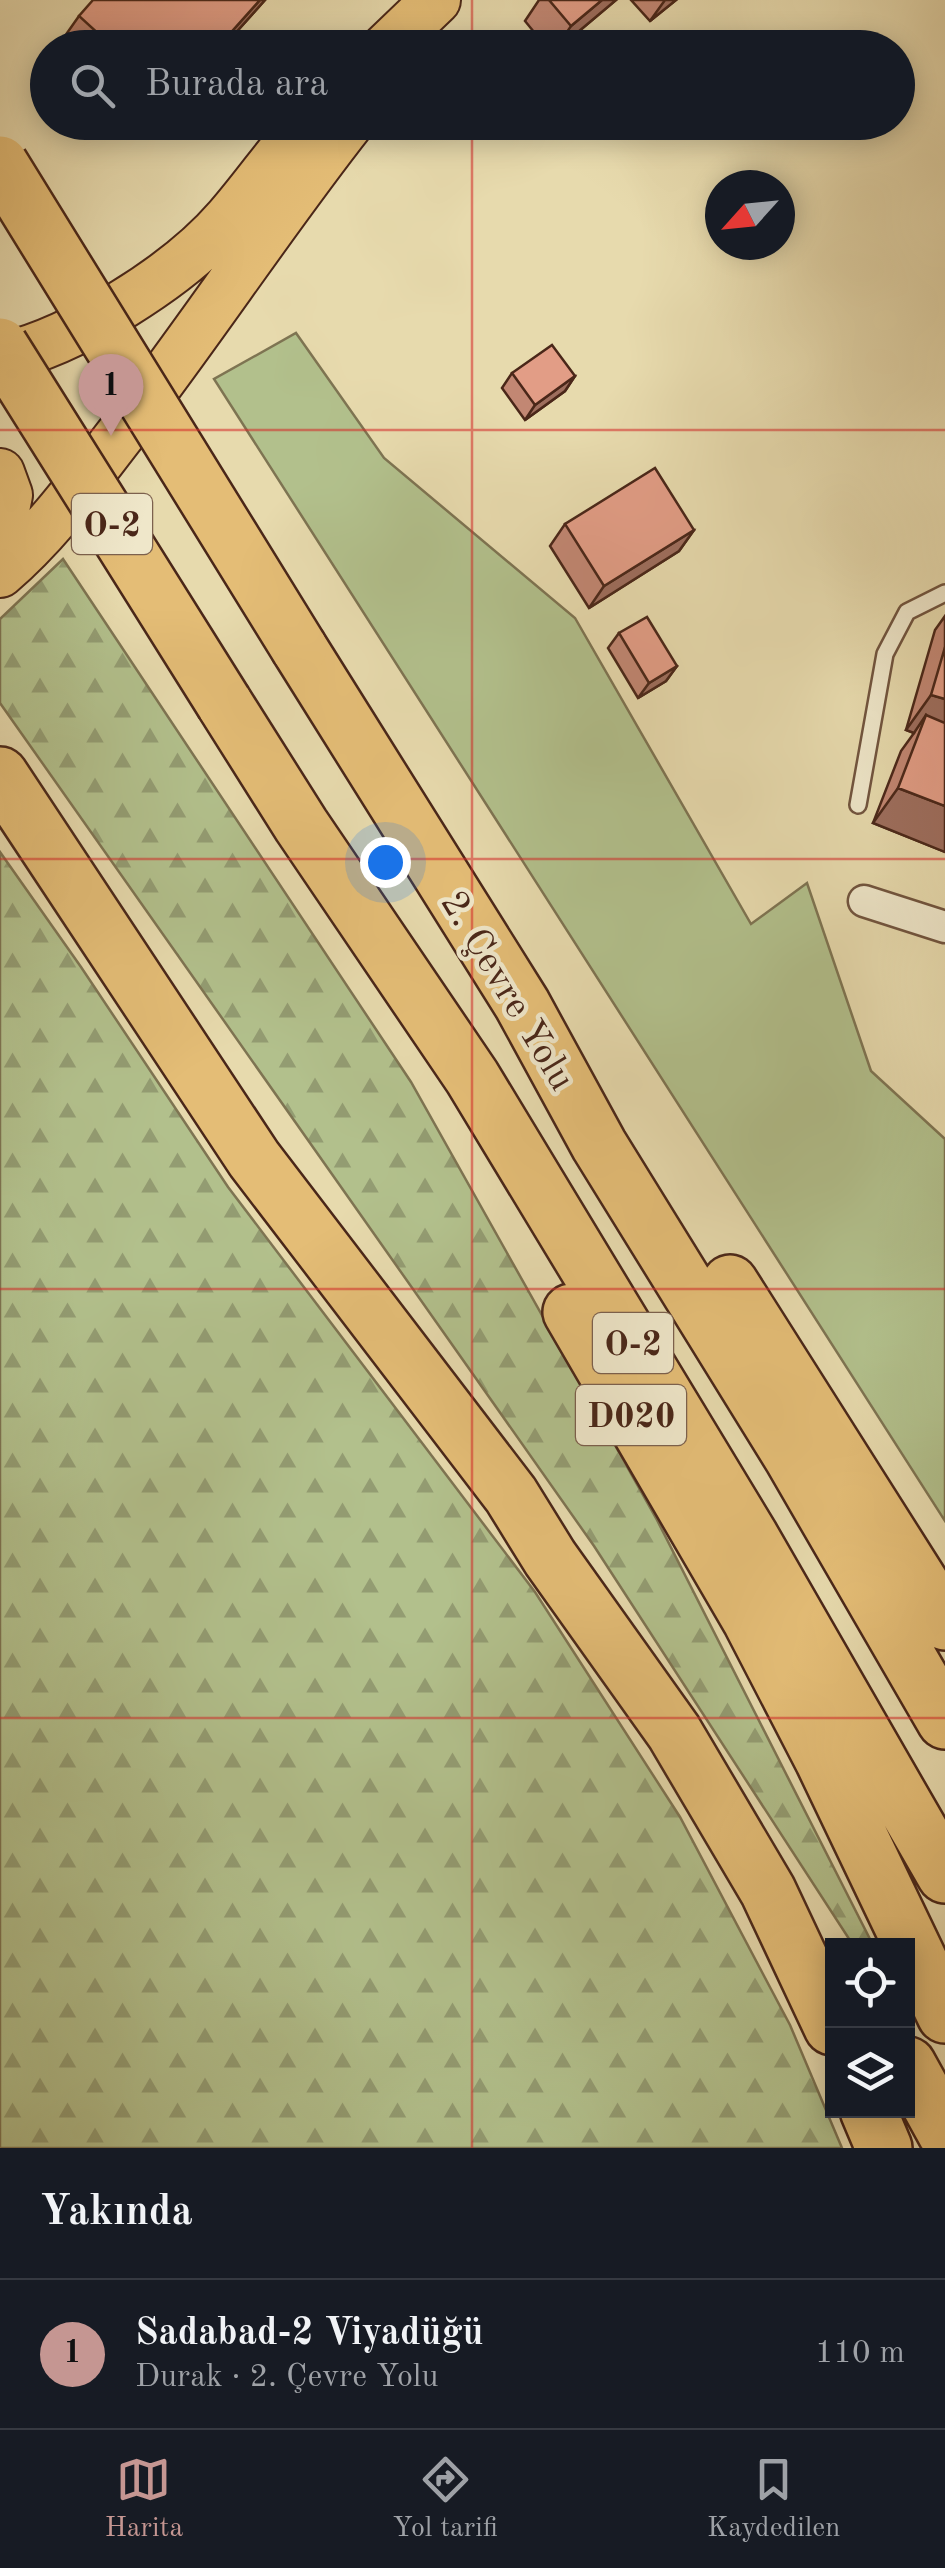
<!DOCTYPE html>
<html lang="tr">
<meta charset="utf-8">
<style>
:root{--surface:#171b24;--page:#242831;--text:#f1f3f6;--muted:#9ea1a6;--line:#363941;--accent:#c59692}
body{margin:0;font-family:"Old Standard TT",serif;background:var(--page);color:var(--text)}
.controls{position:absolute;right:30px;bottom:30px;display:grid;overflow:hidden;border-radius:0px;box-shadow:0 5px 25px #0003}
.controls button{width:90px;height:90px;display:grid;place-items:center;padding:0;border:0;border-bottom:2px solid var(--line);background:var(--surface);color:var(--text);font:50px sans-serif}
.compass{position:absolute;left:705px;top:170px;width:90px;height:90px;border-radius:50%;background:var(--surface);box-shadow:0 5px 25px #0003;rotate:243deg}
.you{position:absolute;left:385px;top:862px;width:35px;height:35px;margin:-25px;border:8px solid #fff;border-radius:50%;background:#1a73e8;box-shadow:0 0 0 15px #1a73e833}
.badge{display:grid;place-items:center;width:65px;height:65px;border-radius:50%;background:var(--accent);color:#111;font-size:32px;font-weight:700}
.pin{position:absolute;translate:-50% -82px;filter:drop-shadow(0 2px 5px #0008)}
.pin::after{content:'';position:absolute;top:52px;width:35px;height:30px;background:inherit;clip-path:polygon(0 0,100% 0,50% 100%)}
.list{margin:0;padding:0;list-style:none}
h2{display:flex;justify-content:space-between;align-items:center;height:130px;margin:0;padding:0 40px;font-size:42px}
h2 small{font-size:32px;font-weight:400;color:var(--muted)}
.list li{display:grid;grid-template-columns:65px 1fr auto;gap:30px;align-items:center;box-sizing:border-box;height:150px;padding:0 40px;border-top:2px solid var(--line)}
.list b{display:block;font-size:38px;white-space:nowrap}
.list p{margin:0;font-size:32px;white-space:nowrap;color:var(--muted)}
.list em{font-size:32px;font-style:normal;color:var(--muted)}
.icon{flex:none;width:55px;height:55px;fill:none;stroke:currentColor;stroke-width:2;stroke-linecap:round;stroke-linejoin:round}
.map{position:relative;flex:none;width:945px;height:2148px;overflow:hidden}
.search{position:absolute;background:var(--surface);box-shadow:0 5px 25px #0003;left:30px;right:30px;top:30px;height:110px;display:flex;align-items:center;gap:25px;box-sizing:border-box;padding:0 35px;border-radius:55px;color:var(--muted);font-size:38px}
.sheet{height:280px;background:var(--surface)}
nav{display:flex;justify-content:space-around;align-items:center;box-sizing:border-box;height:140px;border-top:2px solid var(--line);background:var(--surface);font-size:28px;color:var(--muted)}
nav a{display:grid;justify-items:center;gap:5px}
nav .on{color:var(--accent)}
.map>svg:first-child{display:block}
</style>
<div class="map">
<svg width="945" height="2148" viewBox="0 0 945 2148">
<defs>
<pattern id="forest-firs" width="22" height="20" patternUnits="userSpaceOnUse" patternTransform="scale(2.5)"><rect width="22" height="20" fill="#b2c08c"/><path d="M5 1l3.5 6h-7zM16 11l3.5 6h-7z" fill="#939c72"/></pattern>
</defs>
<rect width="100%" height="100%" fill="#e7daad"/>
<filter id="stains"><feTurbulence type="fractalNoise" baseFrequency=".002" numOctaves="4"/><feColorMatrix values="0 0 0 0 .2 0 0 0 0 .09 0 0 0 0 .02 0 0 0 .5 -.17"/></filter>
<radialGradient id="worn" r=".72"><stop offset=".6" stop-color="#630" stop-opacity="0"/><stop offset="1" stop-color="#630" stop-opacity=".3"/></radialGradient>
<path fill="#b2c08c" stroke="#7e7452" stroke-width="2.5" d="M296,333l88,125 191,160 176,306 56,-41 64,188 74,68v382l-731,-1142z"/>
<path fill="url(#forest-firs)" stroke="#7e7452" stroke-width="2.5" d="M63,559l348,523 246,438 216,425h-20l-259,-399 -594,-843v-84z
M0,852l81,115 147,220 307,405 145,225 110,208 52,123h-842z"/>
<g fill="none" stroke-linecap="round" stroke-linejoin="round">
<defs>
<path id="service" d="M858,805l27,-151 22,-42 38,-19"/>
<path id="minor" d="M864,901l81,26"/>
<path id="primary" d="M386,48l50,-48
M0,358c74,-16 179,-82 229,-140 27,-31 50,-65 78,-96
M0,473l8,22 -8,39
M0,573c47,-40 82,-89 120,-138 79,-102 150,-211 230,-313"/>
<path id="motorway" d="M299,648l223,356 77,141 193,312 153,264
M224,703l77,122 171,252 278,459 195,339
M0,775l254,384 257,336 39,63 124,174 94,159 64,136
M730,1283l215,339
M571,1312l180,309 72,139 122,255
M908,2065l37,67
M868,2110l16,38"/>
</defs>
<use href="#service" stroke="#71543e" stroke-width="20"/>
<use href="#minor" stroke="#71543e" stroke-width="35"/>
<use href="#primary" stroke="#4a2719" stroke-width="52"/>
<use href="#motorway" stroke="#4a2719" stroke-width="60"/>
<use href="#service" stroke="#efe7ca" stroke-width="15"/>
<use href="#minor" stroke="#efe7ca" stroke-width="30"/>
<use href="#primary" stroke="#e4bd76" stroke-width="48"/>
<use href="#motorway" stroke="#e4bd76" stroke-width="55"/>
<defs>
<path id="motorway-bridge" d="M0,164l299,484
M0,346l224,357"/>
</defs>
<use href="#motorway-bridge" stroke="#4a2719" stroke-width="60" stroke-linecap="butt"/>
<use href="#motorway-bridge" stroke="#e4bd76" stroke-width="55"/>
</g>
<path fill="#c28773" stroke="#4a2719" stroke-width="2.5" d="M265,0l-43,48h-157l-5,-5 19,-27z
M539,0h77l-57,48h-12l-22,-27z
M631,0h45l-26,21z
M512,373l63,3 -10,15 -40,29 -23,-32z
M565,524l129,6 -15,21 -90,57 -39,-62z
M945,616v236l-72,-29 28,-72 13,-18 -8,-3 29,-100z
M619,633l58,33 -11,15 -28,17 -30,-50z"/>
<path fill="#9e6e5e" stroke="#4a2719" stroke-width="2.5" d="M260,0h5l-43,48h-5z
M602,0h14l-57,48h-3l15,-22z
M665,0h11l-26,21z
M575,376l-10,15 -40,29 10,-15z
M694,530l-15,21 -90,57 15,-22z
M677,666l-11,15 -28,17 11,-15z
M931,695l14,4v43l-19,-27 -12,18 -8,-3z
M898,788l47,18v46l-72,-29z"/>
<path fill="#e29d86" stroke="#4a2719" stroke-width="2.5" d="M93,0h167l-43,48h-6l-8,-8 -6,8h-83l-35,-32z
M549,0h53l-31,26z
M552,345l23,31 -40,29 -23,-32z
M655,468l39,62 -90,56 -39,-62z
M647,617l30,49 -28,17 -30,-50z
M945,647v52l-14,-4z
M926,715l19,8v83l-47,-18z"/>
<path fill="none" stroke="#d62828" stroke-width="2.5" stroke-opacity="0.55" d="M472,0v48M472,122v2026M0,430h945M0,859h945M0,1289h945M0,1718h945"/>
<g text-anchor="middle" stroke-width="9" stroke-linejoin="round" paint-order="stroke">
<g fill="#efe7ca" stroke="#7c614e" stroke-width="2.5">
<rect x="72" y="494" width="80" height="60" rx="8"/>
<rect x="593" y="1313" width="80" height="60" rx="8"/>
<rect x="576" y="1385" width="110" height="60" rx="8"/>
</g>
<g font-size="35" font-weight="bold" fill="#4a2719">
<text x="112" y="536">O-2</text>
<text x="633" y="1355">O-2</text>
<text x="631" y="1427">D020</text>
</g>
<g font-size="38" fill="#4a2719" stroke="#efe7ca">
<text transform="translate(509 990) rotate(59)" y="13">2. Çevre Yolu</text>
</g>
</g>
<rect width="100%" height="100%" filter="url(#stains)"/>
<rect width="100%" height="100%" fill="url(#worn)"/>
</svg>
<div class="controls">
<button><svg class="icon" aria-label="locate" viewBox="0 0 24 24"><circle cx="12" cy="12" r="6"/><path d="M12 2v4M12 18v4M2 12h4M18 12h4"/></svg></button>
<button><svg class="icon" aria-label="layers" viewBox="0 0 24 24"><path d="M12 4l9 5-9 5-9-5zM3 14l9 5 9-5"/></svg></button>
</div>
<svg class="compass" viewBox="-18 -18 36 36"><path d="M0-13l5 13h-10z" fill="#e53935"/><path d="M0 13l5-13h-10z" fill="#9ea1a6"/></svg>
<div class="you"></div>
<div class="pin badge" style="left:111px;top:436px">1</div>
<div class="search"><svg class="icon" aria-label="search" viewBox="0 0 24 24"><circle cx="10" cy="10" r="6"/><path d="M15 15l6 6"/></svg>Burada ara</div>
</div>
<section class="sheet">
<h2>Yakında<small></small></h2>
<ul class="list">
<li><span class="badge">1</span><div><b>Sadabad-2 Viyadüğü</b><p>Durak · 2. Çevre Yolu</p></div><em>110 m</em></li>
</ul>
</section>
<nav>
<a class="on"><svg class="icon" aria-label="map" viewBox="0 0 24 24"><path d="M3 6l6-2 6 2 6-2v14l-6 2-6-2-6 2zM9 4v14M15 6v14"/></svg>Harita</a>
<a><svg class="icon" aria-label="directions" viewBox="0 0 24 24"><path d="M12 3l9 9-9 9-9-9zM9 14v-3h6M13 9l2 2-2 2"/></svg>Yol tarifi</a>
<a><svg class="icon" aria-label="saved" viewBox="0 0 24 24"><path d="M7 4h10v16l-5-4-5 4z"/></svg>Kaydedilen</a>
</nav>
